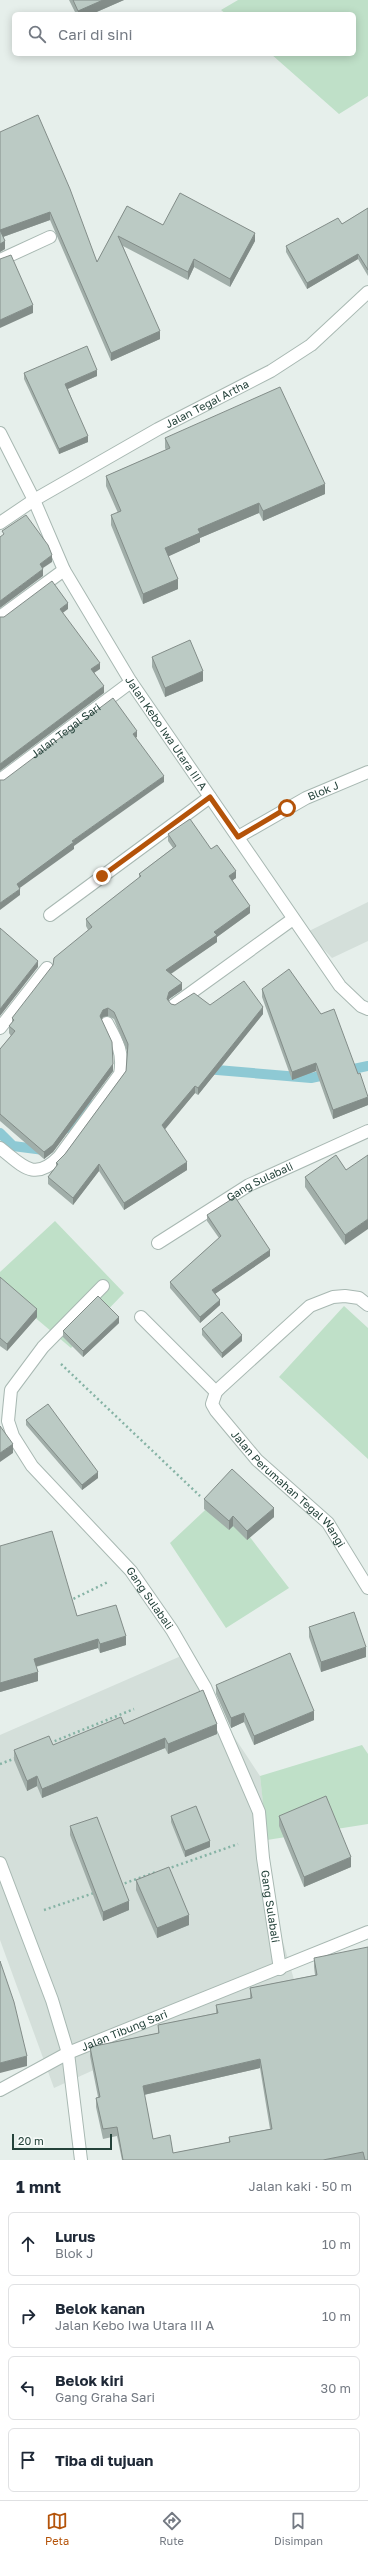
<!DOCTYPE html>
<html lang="id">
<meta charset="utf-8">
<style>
:root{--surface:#fff;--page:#f6f6f7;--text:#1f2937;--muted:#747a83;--line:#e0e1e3;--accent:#b45309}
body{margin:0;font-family:"Golos Text",sans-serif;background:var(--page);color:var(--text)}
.scale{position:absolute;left:12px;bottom:10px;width:100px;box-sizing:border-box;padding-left:4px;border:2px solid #24423a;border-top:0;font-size:11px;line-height:14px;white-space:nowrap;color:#24423a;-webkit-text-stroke:3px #f7fbf9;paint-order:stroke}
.stop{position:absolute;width:12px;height:12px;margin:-9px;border:3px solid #b45309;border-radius:50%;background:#fff}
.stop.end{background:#b45309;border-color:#fff;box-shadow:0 1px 4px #0008}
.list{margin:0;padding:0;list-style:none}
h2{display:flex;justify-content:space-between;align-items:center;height:52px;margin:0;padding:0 16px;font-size:17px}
h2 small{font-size:13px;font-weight:400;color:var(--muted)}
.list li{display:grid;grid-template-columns:26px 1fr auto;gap:12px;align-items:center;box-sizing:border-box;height:64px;margin:0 8px 8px;padding:0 8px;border:1px solid var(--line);border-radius:6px}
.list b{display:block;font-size:15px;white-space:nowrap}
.list p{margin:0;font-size:13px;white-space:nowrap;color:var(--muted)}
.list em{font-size:13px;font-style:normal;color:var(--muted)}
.icon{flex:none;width:22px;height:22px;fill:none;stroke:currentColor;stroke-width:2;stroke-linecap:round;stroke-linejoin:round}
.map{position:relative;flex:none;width:368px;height:2160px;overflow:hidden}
.search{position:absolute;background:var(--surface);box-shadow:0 2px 10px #0003;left:12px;right:12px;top:12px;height:44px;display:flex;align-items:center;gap:10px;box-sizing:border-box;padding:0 14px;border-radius:6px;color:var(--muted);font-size:15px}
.sheet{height:340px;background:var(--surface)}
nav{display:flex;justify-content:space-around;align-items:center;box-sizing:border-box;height:56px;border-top:1px solid var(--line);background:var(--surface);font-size:11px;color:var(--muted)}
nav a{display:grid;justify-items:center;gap:2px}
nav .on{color:var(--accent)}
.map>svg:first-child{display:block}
</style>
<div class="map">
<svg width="368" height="2160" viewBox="0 0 368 2160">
<rect width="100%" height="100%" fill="#e6efeb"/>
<path fill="#d4dfda" d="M368,902v39l-36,17 -25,-26z
M181,1656l79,120 17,145 18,62 -60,23 -181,82 -54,-148v-205z"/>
<path fill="#bfe0c8" d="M238,0h130v96l-29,18 -68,-60h83v-40h-128l-5,-4z
M55,1221l69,72 -53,55 -71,-60v-16z
M344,1306l24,22v131l-89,-82z
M219,1497l70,91 -63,40 -56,-85z
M362,1745l6,9v70l-101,16 -7,-64z"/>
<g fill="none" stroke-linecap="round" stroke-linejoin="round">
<path stroke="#8ec9d4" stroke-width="10" d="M205,1069l106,9 57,-12
M68,1128l25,-23
M0,1133l13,13 31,4"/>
<defs>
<g id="minor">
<path d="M0,260l50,-23"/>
<path id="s1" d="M0,433l34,67 30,70 67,112 209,304 21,20 7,3"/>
<path id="s2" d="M0,523l34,-23 124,-71 113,-58 40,-26 57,-53"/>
<path d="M0,617l64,-47"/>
<path id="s3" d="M0,780l131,-98"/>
<path id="s4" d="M238,837l68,-39 62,-26"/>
<path d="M50,915l160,-118"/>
<path d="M174,1005l119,-86"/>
<path d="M0,1028l47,-60"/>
<path d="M0,1148c23,18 34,34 59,9l61,-83c4,-21 -3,-33 -13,-51"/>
<path id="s5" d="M158,1243l91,-58 119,-54"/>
<path id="s6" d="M103,1286l-60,61 -32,43 -3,31 5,15 19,30 99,105 41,59 33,57 54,125 4,46 17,111"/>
<path id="s7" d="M368,1305l-9,-7 -14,-2 -12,1 -23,9 -89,81 -5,5 -4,12 4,7 41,49 71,63 40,65"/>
<path d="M141,1317l75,75"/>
<path d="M0,1863l52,137 16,53 13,107"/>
<path id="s8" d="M0,2090l68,-37 300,-121"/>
</g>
</defs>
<use href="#minor" stroke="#a8b8b2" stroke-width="14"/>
<path stroke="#86b3a5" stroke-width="2.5" stroke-dasharray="2 3" stroke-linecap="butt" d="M61,1364l139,132
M69,1601l39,-19
M50,1743l84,-34
M0,1764l16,-6
M167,1869l71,-25
M120,1885l36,-13
M44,1910l50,-17"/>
<use href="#minor" stroke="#fff" stroke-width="12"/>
</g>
<path fill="#a1aea9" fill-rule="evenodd" d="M69,0h55l-32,14h-16z
M0,132l97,130 30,-56 36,19 92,16 -25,46 -36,-20 -6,13 -65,-34 37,93 -49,22 -61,-141 -47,17 2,12 -5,3z
M368,208v68l-10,-17 -51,30 -21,-37v-6l56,-22z
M24,373l73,3 -29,13 20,53 -29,12 -35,-75z
M165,438l160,56 -62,27 -4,-8 -59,25v4l-32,14 10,33 -35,15 -32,-79v-10l7,-2 -12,-27v-10l60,-26 -1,-2z
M152,657l51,24 -38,16 -13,-30z
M168,834l43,15 25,29 -4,2 18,33 -33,24v5l-46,32 11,16 -13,9 -1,2 3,3 4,1h35l53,9 -65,81 -3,-2 -31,36 23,41 -63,40 -25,-39 -26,34 -25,-21v-7l8,-10v-4l9,-9 61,-83 1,-20 -13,-32 -6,-3 -5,1 -2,3 12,51 -60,81 -9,7 -44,-38v-72l11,-13 -2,-3v-7l3,-3v-5l76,-88 -2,-4v-7l53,-41v-4l34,-26 -5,-7z
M262,989l106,116 -35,14 -17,-48 -24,9 -30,-83z
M346,1170l-1,75 -40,-58v-10z
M207,1215l63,41 -55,38 5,11 -20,18 -30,-35v-6l49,-44 -12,-17z
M0,1277l37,40 -30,34 -7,-5z
M119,1323l-36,34 -20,-20v-6z
M202,1329l40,12 -20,17 -20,-23z
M26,1420l72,58 -16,12 -56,-65z
M204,1499l70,18 -27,23 -14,-14 -4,4 -25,-21z
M0,1546l77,70 49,29 -26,8 -2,-5 -62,19 2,14 -38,11z
M309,1627l57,30 -45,15 -12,-35z
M216,1685l98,35 -60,25 -10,-23 -13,6 -15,-34z
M124,1724l93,10 -49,20 -3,-6 -123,50 -5,-12 -10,5 -13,-31v-10l39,-5z
M171,1816l39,31 -25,10 -14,-35z
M279,1816l72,51 -47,20 -25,-61z
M70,1826l59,84 -26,11 -33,-86z
M136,1880l53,45 -32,13 -21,-48z
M314,1958l54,202h-246l-5,-24 -14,3 -7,-32v-9l2,-1 -8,-41v-9l68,-14v-8l58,-12v-8l34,-6v-11l65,-13 -1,-8zM260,2068l10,61 -41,8v5l-56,11 -20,-14 -9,-44z"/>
<path fill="#838d89" d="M103,0h21l-32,14h-14v-3z
M50,212v8l-50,18v-8z
M255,233v8l-25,46v-8z
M5,241v8l-5,3v-8z
M358,254v5l-51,30v-6z
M194,259v8l-6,13v-8z
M33,305v8l-33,15v-8z
M160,331v8l-49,22v-8z
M97,370v6l-32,14v-6z
M88,436v6l-29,12v-5z
M325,484v10l-62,27v-10z
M259,503v10l-59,25v4l-35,16v-10l33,-19z
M52,555v7l-12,8v-6z
M43,569v7l-43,32v-7z
M178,579v10l-35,15v-10z
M68,603v6l-8,6v-6z
M100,663v6l-9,6v-6z
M203,671v10l-38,16v-9z
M104,686v7l-104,78v-7z
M137,731v6l-4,3v-6z
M164,776v6l-90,64v3l-57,41v-6l55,-43z
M236,871v7l-7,5v-7z
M20,889v6l-20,15v-7z
M250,906v7l-33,24v5l-51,35v-7l48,-38z
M38,961v6l-38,49v-7z
M182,983v7l-13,9 -2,7v-7l2,-7z
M263,1007v7l-65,81v-7z
M108,1008v8l-5,1 -3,6v-7l3,-6z
M316,1063v8l-24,9v-8z
M113,1064v7l-60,81 -9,7v-7z
M195,1086v7l-33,40v-8z
M368,1097v8l-35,14v-9z
M187,1162v8l-63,40v-7z
M99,1164v7l-26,34v-7z
M368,1219v10l-23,16v-10z
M270,1250v6l-58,40v-6z
M220,1300v5l-20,18v-6z
M37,1309v8l-30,34v-7z
M119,1317v6l-36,34v-6z
M242,1335v6l-20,17v-5z
M13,1444v9l-13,9v-9z
M98,1472v6l-16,12v-5z
M274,1508v9l-27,23v-9z
M233,1516v10l-4,4v-9z
M126,1636v9l-26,8v-9z
M98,1639v9l-64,19v-8z
M366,1647v10l-45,15v-10z
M38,1672v9l-38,11v-9z
M314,1711v9l-60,25v-9z
M244,1713v9l-13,6v-10z
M217,1724v10l-49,20v-10z
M165,1738v10l-123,50v-9z
M37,1776v10l-10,5v-10z
M210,1841v6l-25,10v-6z
M351,1857v10l-47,20v-10z
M129,1901v9l-26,11v-9z
M189,1915v10l-32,13v-10z
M27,2056v10l-27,7v-10z
M260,2059v9l-117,27v-9z"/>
<path fill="#bbcac4" stroke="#838d89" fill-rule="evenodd" d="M73,0h30l-25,11z
M38,115l32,74 27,73 30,-56 36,19 17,-32 75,40 -25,46 -36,-20 -6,13 -70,-36 42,95 -49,22 -61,-141 -50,18 5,11 -5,3v-112z
M368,208v62l-10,-16 -51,29 -21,-37 52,-28 4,6z
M11,255l22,50 -33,15v-61z
M87,346l10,24 -32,14 23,52 -29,13 -35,-76z
M280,387l45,97 -62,27 -4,-8 -61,26 2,4 -35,15 13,31 -35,15 -32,-79 10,-4 -15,-35 64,-28 -5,-10z
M26,515l22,30 4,10 -12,9 3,5 -43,32v-64l4,-3 -2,-3z
M52,581l16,22 -8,6 40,54 -9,6 13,17 -104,78v-147h4z
M190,640l13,31 -38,17 -13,-31z
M113,698l24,33 -4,3 31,42 -92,65 2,1 -57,42 3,5 -20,14v-123h4z
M190,819l21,30 6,-4 19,26 -7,5 21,30 -36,26 3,3 -51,35 16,13 -13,9 -2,7 4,5 4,1 19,-12 16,12 34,-24 19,26 -65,81 -3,-2 -33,39 25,37 -63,41 -25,-39 -26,34 -25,-21 10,-13 -2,-1 9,-9 61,-83 2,-27 -14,-32 -6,-4 -5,2 -3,6 12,26 1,22 -60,81 -9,7 -44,-38v-65l15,-18 -6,-5 5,-6 -2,-2 41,-53 1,-7 38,-31 -6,-8 55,-43 -2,-2 37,-28 -8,-12z
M0,928l38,33 -38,48z
M289,969l32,45 13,-5 24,65 2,-1 8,24 -35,13 -17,-47 -24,9 -30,-83z
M336,1155l10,15 22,-15v64l-23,16 -40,-58z
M235,1197l35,53 -58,40 8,10 -20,17 -30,-35 51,-46 -14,-21z
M0,1277l37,32 -30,35 -7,-6z
M98,1296l21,21 -36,34 -20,-20z
M222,1312l20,23 -20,18 -20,-24z
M48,1404l50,68 -16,13 -56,-65z
M0,1426l13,18 -13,9z
M232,1469l42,39 -27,23 -14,-15 -4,5 -25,-22z
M52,1531l25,85 39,-11 10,31 -26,8 -2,-5 -64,20 4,13 -38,11v-137z
M354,1612l12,35 -45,15 -12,-35z
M290,1653l24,58 -60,25 -10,-23 -13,5 -15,-33z
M203,1690l14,34 -49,20 -3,-6 -123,51 -5,-13 -10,5 -13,-31 35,-14 4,9 68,-28 3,7z
M326,1796l25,61 -47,20 -25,-61z
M196,1806l14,35 -25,10 -14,-35z
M97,1817l32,84 -26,11 -33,-86z
M169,1867l20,48 -32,13 -21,-48z
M368,1947v213h-3l-2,-8 -40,8h-200l-6,-33 -14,2 -7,-31 4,-1 -10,-50 69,-14 -1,-8 60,-12 -2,-8 36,-7 -2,-10 67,-13 -3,-17zM260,2059l12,70 -43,8 1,5 -57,11 -3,-18 -17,4 -10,-53z
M0,1961l14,41 13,54 -27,7z"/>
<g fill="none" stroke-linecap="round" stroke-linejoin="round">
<path stroke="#b45309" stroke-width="5" d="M102,876l108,-79 28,40 49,-29"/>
</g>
<g text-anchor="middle" stroke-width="3.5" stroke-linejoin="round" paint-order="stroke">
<g font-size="11" fill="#24423a" stroke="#f7fbf9">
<text dy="4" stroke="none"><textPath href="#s2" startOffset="239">Jalan Tegal Artha</textPath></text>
<text dy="4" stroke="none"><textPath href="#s3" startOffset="82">Jalan Tegal Sari</textPath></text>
<text dy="4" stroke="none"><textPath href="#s1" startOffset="344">Jalan Kebo Iwa Utara III A</textPath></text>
<text dy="4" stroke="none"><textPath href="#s4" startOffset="97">Blok J</textPath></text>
<text dy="4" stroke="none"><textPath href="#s5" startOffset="119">Gang Sulabali</textPath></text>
<text dy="4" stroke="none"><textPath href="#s7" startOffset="317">Jalan Perumahan Tegal Wangi</textPath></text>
<text dy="4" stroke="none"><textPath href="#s6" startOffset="399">Gang Sulabali</textPath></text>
<text dy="4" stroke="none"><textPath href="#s6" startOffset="735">Gang Sulabali</textPath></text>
<text dy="4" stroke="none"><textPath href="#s8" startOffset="138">Jalan Tibung Sari</textPath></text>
</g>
</g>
</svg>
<div class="scale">20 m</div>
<div class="stop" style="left:287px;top:808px"></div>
<div class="stop end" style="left:102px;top:876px"></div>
<div class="search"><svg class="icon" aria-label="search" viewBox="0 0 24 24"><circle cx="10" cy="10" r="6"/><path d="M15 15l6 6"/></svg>Cari di sini</div>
</div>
<section class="sheet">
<h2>1 mnt<small>Jalan kaki · 50 m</small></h2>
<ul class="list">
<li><svg class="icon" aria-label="ahead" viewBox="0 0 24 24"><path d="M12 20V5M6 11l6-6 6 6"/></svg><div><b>Lurus</b><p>Blok J</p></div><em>10 m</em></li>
<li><svg class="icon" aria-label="right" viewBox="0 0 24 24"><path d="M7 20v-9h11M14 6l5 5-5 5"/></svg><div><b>Belok kanan</b><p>Jalan Kebo Iwa Utara III A</p></div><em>10 m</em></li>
<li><svg class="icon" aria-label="left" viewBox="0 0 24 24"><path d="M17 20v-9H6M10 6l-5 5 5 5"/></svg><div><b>Belok kiri</b><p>Gang Graha Sari</p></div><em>30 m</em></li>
<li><svg class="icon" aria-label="arrive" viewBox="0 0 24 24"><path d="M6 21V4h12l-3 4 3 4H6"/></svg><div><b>Tiba di tujuan</b></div></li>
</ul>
</section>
<nav>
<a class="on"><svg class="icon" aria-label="map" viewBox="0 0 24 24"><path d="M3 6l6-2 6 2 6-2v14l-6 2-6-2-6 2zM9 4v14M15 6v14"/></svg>Peta</a>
<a><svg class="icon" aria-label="directions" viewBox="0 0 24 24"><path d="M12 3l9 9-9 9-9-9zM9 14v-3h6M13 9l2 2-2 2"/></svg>Rute</a>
<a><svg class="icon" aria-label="saved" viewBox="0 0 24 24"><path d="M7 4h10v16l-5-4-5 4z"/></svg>Disimpan</a>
</nav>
